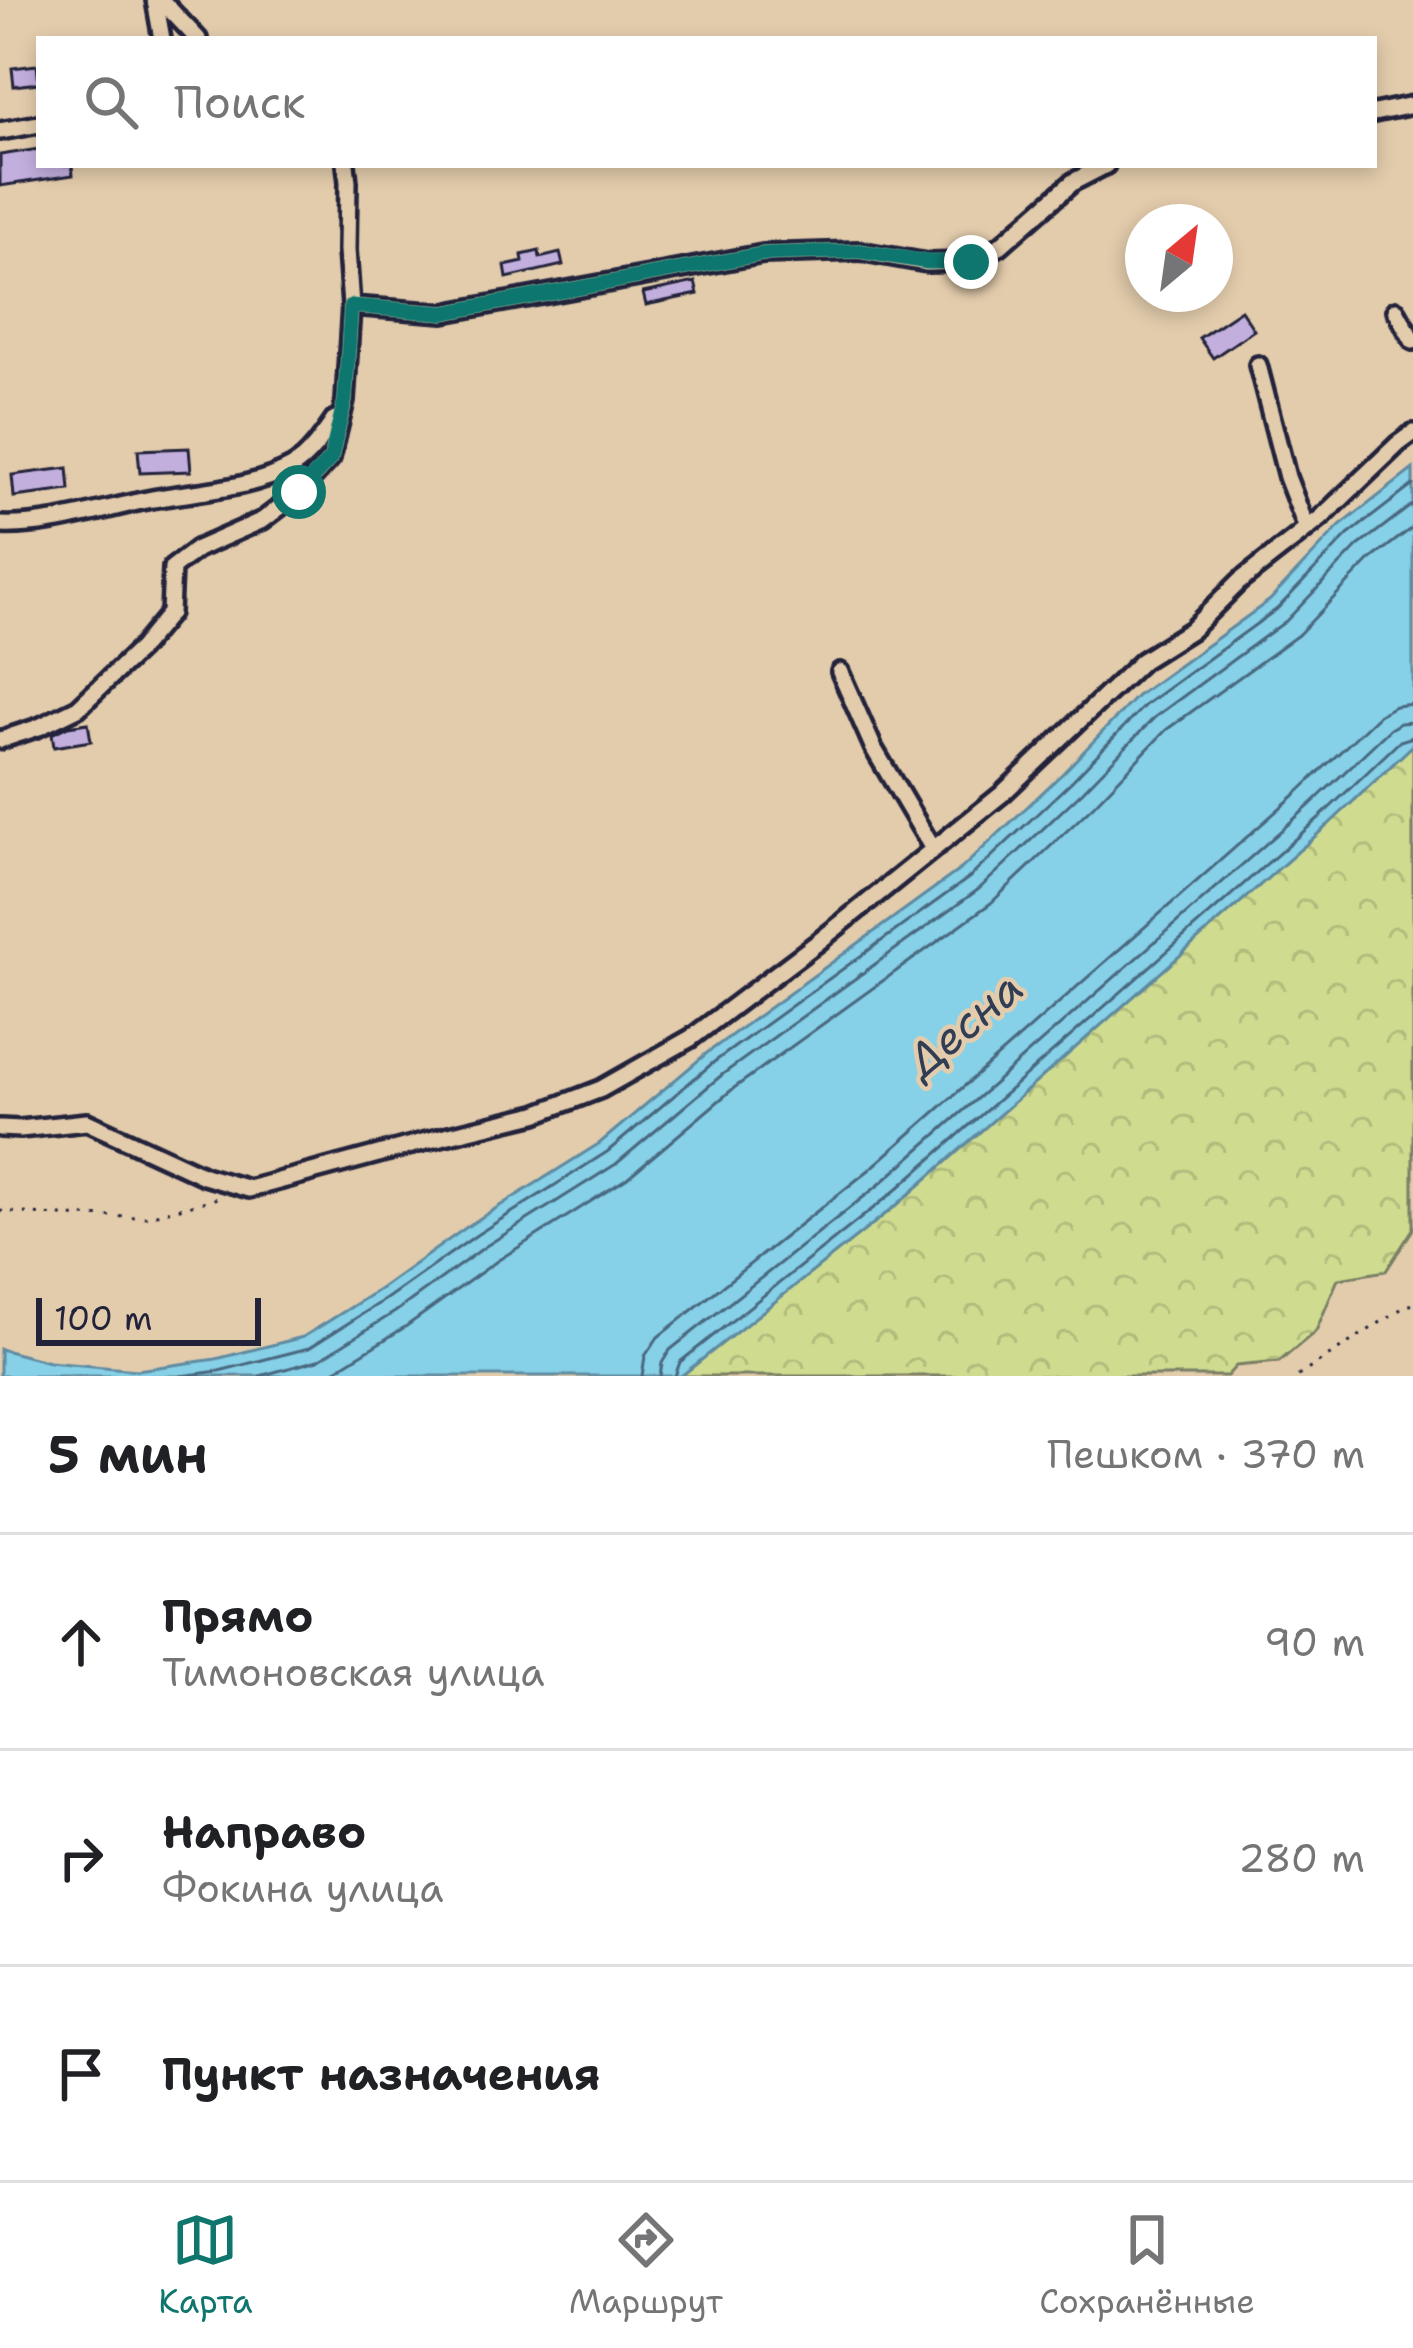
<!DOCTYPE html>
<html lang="ru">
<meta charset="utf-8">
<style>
:root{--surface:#fff;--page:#f6f6f6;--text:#202124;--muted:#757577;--line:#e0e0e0;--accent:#0f766e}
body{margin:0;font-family:"Shantell Sans",sans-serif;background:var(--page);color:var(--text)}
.compass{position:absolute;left:1125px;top:204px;width:108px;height:108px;border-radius:50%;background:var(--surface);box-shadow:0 6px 18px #0003;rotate:29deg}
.scale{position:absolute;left:36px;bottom:30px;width:225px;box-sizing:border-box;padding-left:12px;border:6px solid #22223b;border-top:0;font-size:33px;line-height:42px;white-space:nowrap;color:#22223b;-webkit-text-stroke:9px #e3ccac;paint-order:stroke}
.stop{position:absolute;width:36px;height:36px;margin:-27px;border:9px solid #0f766e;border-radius:50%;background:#fff}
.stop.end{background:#0f766e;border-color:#fff;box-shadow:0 3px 12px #0008}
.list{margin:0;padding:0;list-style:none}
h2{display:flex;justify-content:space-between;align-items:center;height:156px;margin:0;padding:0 48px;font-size:51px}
h2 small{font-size:39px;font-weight:400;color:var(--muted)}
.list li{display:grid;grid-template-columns:78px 1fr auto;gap:36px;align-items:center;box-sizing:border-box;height:216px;padding:0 48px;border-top:3px solid var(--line)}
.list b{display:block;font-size:45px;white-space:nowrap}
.list p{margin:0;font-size:39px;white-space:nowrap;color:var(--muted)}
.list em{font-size:39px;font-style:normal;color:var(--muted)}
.icon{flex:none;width:66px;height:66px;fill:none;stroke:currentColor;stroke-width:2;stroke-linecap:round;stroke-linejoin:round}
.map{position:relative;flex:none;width:1413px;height:1376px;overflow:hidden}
.search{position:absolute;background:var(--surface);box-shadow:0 6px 18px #0003;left:36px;right:36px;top:36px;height:132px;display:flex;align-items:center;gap:30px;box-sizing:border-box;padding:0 42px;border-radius:0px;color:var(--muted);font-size:45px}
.sheet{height:804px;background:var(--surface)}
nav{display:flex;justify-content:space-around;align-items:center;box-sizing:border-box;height:168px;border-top:3px solid var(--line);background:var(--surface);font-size:33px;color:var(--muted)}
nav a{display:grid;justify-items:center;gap:6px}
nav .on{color:var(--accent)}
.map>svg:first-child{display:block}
</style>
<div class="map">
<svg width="1413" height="1376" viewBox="0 0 1413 1376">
<defs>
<pattern id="forest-crowns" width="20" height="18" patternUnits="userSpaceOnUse" patternTransform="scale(3)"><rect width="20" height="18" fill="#cfdc8f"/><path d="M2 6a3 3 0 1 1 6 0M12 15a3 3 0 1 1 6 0" fill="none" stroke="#b1bc7c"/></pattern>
</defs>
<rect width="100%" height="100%" fill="#e3ccac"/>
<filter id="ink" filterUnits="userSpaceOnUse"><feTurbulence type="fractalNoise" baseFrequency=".00833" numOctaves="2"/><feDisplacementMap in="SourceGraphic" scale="24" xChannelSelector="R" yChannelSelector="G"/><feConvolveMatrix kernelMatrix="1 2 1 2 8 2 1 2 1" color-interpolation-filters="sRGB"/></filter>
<g filter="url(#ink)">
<path fill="url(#forest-crowns)" stroke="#787f65" stroke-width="3" d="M1413,745v484l-27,42 -48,8 -22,52 -37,31 -43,4 -9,10h-546l217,-172 430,-379z"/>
<path fill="#86d1e7" stroke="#5e8ba2" stroke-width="3" d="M1413,469v276l-85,80 -430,379 -217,172h-681v-27l49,13 88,8 79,-11 87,-22 77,-48 91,-65 129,-81 107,-90 255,-185 101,-95 74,-77 133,-96 70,-74z"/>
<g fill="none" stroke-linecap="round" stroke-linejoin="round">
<path stroke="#4a6880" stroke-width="3" d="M180,1376l39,-5 90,-23 77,-49 92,-65 129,-82 107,-90 256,-185 101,-95 74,-77 132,-96 71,-74 65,-50
M260,1376l58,-16 77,-48 91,-66 130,-82 107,-90 256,-185 103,-97 73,-75 131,-96 72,-75 55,-42
M326,1376l79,-49 92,-66 129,-82 108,-91 257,-185 103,-98 72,-75 132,-95 72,-75 43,-33
M642,1376l3,-20 13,-19 211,-167 429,-378 81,-77 16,-9 18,-2
M660,1376l2,-13 8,-13 210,-166 430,-379 80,-76 10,-6 13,-1
M675,1376l5,-14 210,-167 430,-378 80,-76 13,-4"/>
</g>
<path fill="#c3afde" stroke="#22223b" stroke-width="3" d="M37,65l2,18 -25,3 -2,-18z
M39,149v16h33l1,10 -73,11v-31z
M539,251l1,7 20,-5 3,12 -56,13 -2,-12 18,-4 -1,-7z
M695,282l3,12 -52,11 -3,-12z
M1241,310l13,20 -41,28 -14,-20z
M189,448l2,23 -51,2 -2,-23z
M68,468l2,22 -56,7 -2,-22z
M88,723l3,18 -37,6 -2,-13 16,-8z"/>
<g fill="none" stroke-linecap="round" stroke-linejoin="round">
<defs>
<path id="street" d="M155,0l7,39
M161,0l37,39
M1374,113l39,-8
M0,131l39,-7
M351,306l93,7 319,-59 96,-3 68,12 44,-1 29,-16 73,-64 33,-17
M1396,310l17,31
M1258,365l29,112 20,52
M0,525c50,2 98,-15 147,-25 47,-9 102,-10 145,-33 17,-10 32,-32 43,-48
M840,672l34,77 59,100
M0,740l39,-13 39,-19 62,-59 30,-36 2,-45 25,-19 66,-29 37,-28 31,-34 14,-57 6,-95 -4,-56 1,-68 -2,-17
M0,1128l20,1 67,-7 117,54 45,13 196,-53 91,-22 65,-25 90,-51 126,-95 185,-149 140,-133 49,-31 48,-48 82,-64 77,-74 15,-11"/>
</defs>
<use href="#street" stroke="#22223b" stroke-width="24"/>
<path stroke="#22223b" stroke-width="3" stroke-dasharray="3 9" stroke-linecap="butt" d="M0,1211l57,5 88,1 73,-19
M1298,1376l106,-69 9,-3"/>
<use href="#street" stroke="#e3ccac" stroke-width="15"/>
</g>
</g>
<g fill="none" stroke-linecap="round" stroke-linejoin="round" filter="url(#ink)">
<path stroke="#0f766e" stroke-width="15" d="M299,492l32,-34 14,-58 6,-94 93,7 319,-59 96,-3 69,11h43"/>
</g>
<g text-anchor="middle" stroke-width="9" stroke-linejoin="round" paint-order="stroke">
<g font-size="45" font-style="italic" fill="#313c55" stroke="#e3ccac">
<text transform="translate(964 1024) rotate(-40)" y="16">Десна</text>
</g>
</g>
</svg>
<svg class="compass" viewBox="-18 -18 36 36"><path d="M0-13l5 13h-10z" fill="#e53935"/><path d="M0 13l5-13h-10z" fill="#757577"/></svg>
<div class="scale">100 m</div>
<div class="stop" style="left:299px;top:492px"></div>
<div class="stop end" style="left:971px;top:262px"></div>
<div class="search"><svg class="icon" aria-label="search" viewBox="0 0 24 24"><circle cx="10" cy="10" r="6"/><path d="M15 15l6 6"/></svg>Поиск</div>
</div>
<section class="sheet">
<h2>5 мин<small>Пешком · 370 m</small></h2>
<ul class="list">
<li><svg class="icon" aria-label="ahead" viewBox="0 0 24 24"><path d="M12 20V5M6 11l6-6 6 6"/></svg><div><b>Прямо</b><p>Тимоновская улица</p></div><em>90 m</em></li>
<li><svg class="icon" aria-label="right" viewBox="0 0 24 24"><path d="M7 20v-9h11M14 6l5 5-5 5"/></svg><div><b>Направо</b><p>Фокина улица</p></div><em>280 m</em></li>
<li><svg class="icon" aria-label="arrive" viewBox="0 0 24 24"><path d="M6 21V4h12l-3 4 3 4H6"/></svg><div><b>Пункт назначения</b></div></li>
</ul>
</section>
<nav>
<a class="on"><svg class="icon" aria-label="map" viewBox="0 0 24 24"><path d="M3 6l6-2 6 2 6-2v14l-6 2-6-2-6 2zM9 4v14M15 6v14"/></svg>Карта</a>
<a><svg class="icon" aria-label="directions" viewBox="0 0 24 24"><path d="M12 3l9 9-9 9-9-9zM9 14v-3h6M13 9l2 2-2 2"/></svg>Маршрут</a>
<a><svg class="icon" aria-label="saved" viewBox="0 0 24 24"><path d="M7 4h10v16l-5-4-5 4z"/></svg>Сохранённые</a>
</nav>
